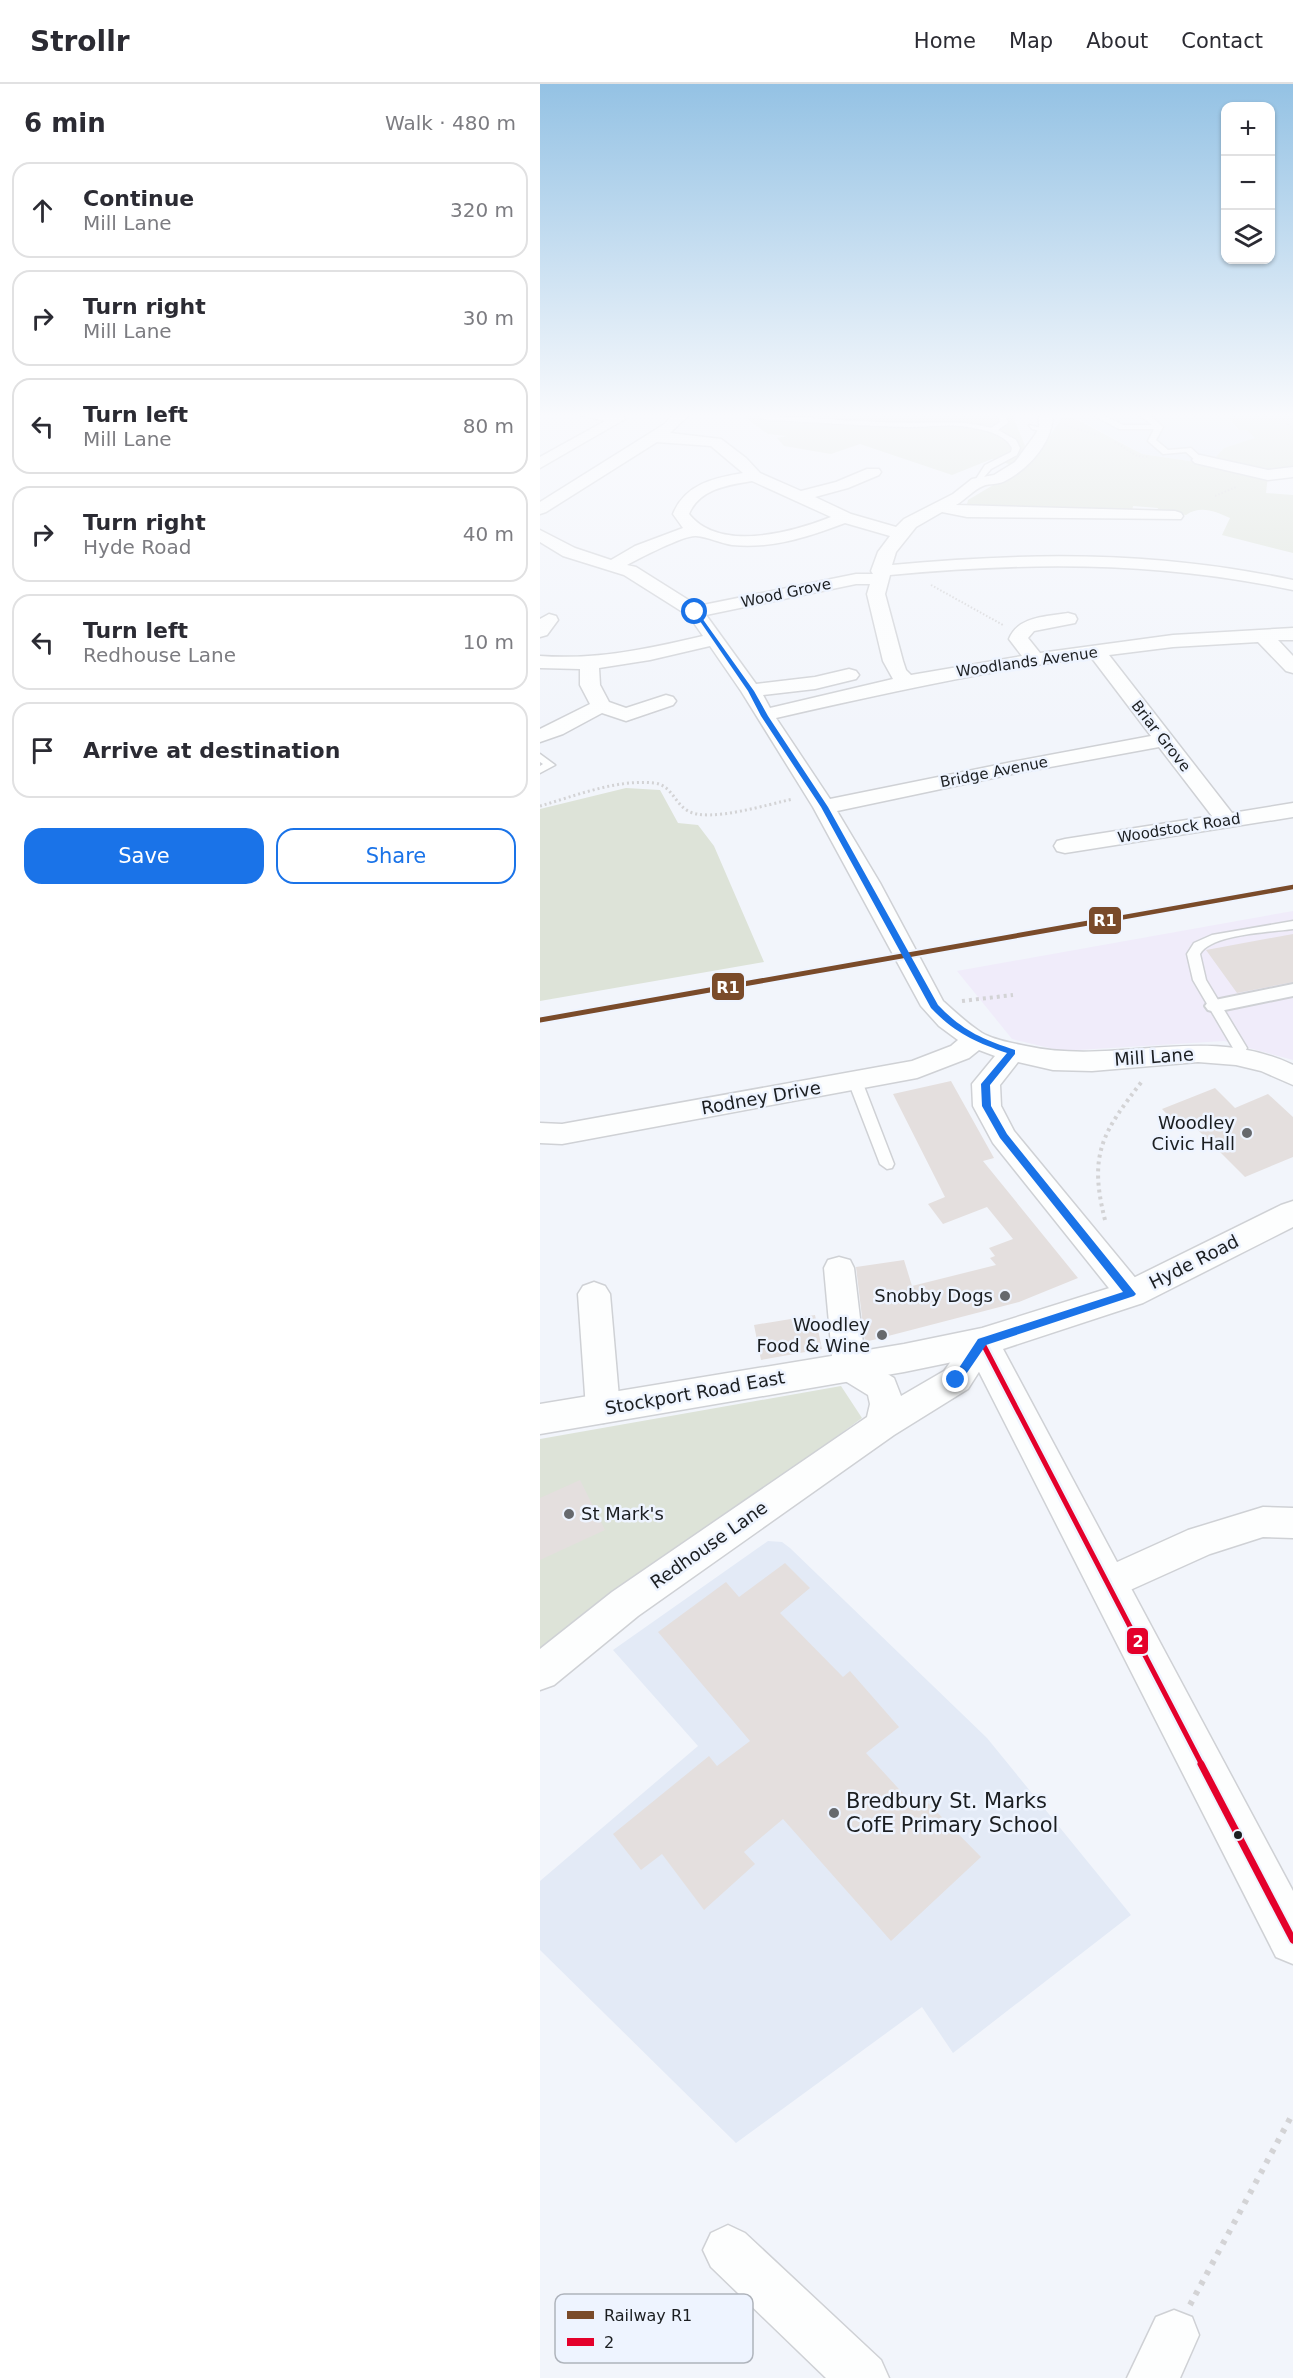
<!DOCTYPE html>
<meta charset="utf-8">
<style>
:root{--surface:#fff;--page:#f7f7f7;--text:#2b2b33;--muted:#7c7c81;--line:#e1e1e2;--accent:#1a73e8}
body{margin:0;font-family:"DejaVu Sans",sans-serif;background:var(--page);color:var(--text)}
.controls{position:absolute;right:18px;top:18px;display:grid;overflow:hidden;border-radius:12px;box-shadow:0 2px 4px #0004}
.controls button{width:54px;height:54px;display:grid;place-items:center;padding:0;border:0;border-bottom:2px solid var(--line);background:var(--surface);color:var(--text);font:30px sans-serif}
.stop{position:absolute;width:18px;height:18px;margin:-14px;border:4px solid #1a73e8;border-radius:50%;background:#fff}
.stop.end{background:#1a73e8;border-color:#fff;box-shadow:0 2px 6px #0008}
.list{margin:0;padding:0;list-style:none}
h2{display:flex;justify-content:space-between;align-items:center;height:78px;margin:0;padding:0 24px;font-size:26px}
h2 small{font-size:20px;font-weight:400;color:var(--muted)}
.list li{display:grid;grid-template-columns:39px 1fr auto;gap:18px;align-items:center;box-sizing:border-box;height:96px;margin:0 12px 12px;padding:0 12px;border:2px solid var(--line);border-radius:18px}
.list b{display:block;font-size:22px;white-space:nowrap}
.list p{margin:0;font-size:20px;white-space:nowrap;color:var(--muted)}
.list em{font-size:20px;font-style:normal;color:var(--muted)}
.actions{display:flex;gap:12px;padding:18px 24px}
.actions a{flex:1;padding:14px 0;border:2px solid var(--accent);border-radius:18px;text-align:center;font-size:21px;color:var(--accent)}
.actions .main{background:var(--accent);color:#fff}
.icon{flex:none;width:33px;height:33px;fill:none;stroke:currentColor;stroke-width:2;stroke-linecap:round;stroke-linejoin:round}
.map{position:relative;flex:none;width:753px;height:2294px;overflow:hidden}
header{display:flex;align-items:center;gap:36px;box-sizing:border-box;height:84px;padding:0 30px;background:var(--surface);border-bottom:2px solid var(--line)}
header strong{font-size:28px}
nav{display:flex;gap:33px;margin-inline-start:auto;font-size:21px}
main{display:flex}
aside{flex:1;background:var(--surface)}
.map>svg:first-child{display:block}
</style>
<header>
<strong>Strollr</strong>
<nav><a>Home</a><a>Map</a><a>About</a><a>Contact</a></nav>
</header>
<main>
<aside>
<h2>6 min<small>Walk · 480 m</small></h2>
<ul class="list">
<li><svg class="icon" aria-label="ahead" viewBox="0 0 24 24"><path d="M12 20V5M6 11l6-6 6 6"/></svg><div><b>Continue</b><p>Mill Lane</p></div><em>320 m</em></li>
<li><svg class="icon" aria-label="right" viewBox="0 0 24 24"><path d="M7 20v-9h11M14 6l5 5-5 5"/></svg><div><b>Turn right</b><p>Mill Lane</p></div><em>30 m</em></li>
<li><svg class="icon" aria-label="left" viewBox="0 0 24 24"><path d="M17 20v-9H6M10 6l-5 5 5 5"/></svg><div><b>Turn left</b><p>Mill Lane</p></div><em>80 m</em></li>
<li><svg class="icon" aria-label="right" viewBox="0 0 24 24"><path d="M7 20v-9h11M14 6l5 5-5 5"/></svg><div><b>Turn right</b><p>Hyde Road</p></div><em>40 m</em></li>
<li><svg class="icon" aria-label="left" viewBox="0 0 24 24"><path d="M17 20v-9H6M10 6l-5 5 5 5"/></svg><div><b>Turn left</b><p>Redhouse Lane</p></div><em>10 m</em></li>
<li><svg class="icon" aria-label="arrive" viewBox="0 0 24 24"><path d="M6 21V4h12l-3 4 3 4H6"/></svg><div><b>Arrive at destination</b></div></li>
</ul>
<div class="actions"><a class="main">Save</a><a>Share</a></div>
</aside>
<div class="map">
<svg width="753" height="2294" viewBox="0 0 753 2294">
<rect width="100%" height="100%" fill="#f2f5fb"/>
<path fill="#f0ecfa" d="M753,827v149l-69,-19 -162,10 -50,-12 -55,-68z"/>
<path fill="#e3eaf6" d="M526,328h157l15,18h9l9,8 -32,10 -15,16 -67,-10z
M228,1457l14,1 8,6 197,190 144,177 -178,138 -31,-46 -186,136 -196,-193v-69l158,-135 -85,-96z"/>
<path fill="#dde3d8" d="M197,328h274l15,36 -11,18 -23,-7 -40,16 -92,-31 -29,10 -47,-8 -7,-8 10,-2 -19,-2z
M684,328h69v59l-25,2 -56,-12 12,-13 31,-10 -8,-8h-8z
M532,333l70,37 67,10 59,12 -2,17 27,2v58l-71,-18 8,-17c-15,-7 -30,-13 -44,-3l-29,-4 1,-3 -25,-2 -1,5 -161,-4 -4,-3 1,-4 64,-38 30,-44z
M86,704l34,2 18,33 20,2 16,21 50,116 -224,39v-192z
M301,1302l21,32 -322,236v-215z"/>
<path fill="#e4dfde" d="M753,850v48l-56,11 -31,-43z
M411,997l43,77 -11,3 95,117 -59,24 -154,40 -9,-75 48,-7 8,26 84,-21 -6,-7 5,-2 -6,-8 24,-9 -26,-32 -44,17 -15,-20 17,-7 -52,-103z
M675,1004l20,20 33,-14 25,23v40l-48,20 -57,-57 -11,4 -15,-15z
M275,1231l7,34 -61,11 -7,-35z
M40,1396l25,50 -65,30v-62z
M245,1479l25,25 -30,25 63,64 7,-6 49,56 -33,26 53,58 9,-8 53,54 -90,84 -108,-122 -39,33 11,12 -51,46 -42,-56 -21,16 -28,-36 96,-78 8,10 33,-25 -92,-109 68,-50 13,15z"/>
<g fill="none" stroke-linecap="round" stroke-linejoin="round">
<defs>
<path id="service" d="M217,328h8l5,4c46,2 93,6 139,7 28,0 54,-3 82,5l9,-6 -3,-10h8l3,11 -10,7 18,10 4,8 -3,7 -26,14 -13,15 -4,-2 11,-17 26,-13 1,-4c-6,-13 -26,-18 -39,-20 -22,-5 -43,-1 -65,-1 -46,-1 -92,-5 -138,-7l-10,-2z
M547,328h10l26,13h29l-16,-13h9l18,15 -7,13 12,10 23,-2 13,12 -7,2 -11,-10 -23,2 -15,-13 6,-12h-35z
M489,341l20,5 -4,2 -13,-3z
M0,670l15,11 -15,8v-7l3,-2 -3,-2z
M753,837v8c-22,3 -82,5 -93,25l6,26 41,68 -6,11h-10l-2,-3 4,-8 -40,-68 -6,-26 7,-11 18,-8z
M315,993l7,4 32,83 -2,4 -5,1 -7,-5 -32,-83z"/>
<path id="pedestrian" d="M753,900v12l-78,16 -7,-2 -3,-4 3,-4 7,-2z"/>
<path id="minor" d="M38,328h28l17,4 2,3 -85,49v-11l65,-36 -25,-6z
M137,328h15l-22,21 51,6 25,19 14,15 41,18 35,-9 31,-13h12l2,3 -2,3 -31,13 -33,9 36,17 45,13 8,-8 49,-25 19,-15 22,-4 21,-13 20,-27 4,-8v-15h14c1,29 -23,56 -48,69 -7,4 -15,2 -22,5 -10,4 -18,14 -27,19l219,6 6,2 2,3 -2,3 -214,-2 -25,-5 -26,15 -20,25 -4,13c139,-13 264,-14 401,15v10c-138,-29 -264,-28 -403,-15l-5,19 18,67 3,9 5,5 111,-19 -13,-17c9,-23 37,-22 59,-26l7,2 2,4 -2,4 -41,8 -6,7 12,15 133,-18 120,-7v12h-15l15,16v17l-7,-2 -28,-29 -85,5 -64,8 123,158 61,-10v14l-228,36 -8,-2 -3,-5 3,-5 8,-2 147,-23 -53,-69 -147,27 -175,37 43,72 63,118c12,11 25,23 39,32 12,7 30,10 44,13 91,20 179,-23 267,19v20l-32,-14 -25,-6 -38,-3 -106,9 -39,-1 -35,-8 -18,23 1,21 13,25 128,155 5,8 -5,8 -11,4 -11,-4 -127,-159 -20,-37 -1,-22 23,-28 -16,-6 -10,8 -52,20 -355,66 -22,-1v-20l22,1 350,-63 39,-15 7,-6 -19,-14 -18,-20 -108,-199 -72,-116 -31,-45 -60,14 -51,8 1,17 9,17 17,6 40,-13 7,2 3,4 -3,4 -47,16 -24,-8 -39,21 -23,8v-13l50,-25 -10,-19v-16l-40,-1v-12c56,4 108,-7 163,-20l-14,-20 -65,-41 -61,-19 -23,-14v-12l35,18 36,12 24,-14 48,-18 -10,-14c12,-30 41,-36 70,-41l-32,-27 -54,-4 -111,70 -6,2v-12l123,-77zM212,397l79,36c-38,15 -111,36 -142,-3 10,-25 39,-29 63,-33zM305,439l45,13 -12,16 -7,19 2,3h-17l-158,32 -62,-39 -9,-2c13,-7 57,-30 69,-29 12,1 24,7 36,9 40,4 76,-8 113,-22zM316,500h14l-3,10 16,67 10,18 -123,29 -7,-13 52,-6 41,-10 3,-4 -3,-4 -7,-2 -34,8 -59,7 -50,-69zM551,573l60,79 -139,26 -182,37 -54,-81c105,-24 209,-47 315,-61z
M660,371l68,15 25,-3v10l-25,3 -73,-17 -3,-3 3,-3z
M9,530l7,2 2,4 -11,15 -7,2v-18z
M299,1173l11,3 4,8 11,92 29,18 7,18 43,-25 27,-38 11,-4 11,4 5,9 -30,47 -74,46 -256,181 -84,69 -14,5v-41l72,-57 255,-175 3,-13 -2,-9 -31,-19 -4,-9 -9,-99 4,-8z
M54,1198l11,4 5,8 10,115 -5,10 -12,4 -12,-4 -5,-10 -8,-115 5,-8z
M723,1423l30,1v30l-30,-1 -53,17 -102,46 -13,-4 -5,-12 5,-12 93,-42z
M188,2141l17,8 136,127 8,18h-63l-115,-111 -8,-17 8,-17z
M634,2226l18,7 7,18 -19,43h-53l29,-61z"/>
<path id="primary" d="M753,1117v26l-150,76 -140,46 290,542v73l-17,-7 -304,-599 -68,14 -364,62v-30l364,-60 78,-16 137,-43 162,-80z"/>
</defs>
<use href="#service" stroke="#cfd1d5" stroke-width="3"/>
<use href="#pedestrian" stroke="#cfd1d5" stroke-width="4"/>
<use href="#minor" stroke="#cfd1d5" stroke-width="3"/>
<use href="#primary" stroke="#cfd1d5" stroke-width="3"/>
<path stroke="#d3d3d5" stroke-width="2" stroke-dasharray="1.5 2" stroke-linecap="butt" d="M735,328l18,18
M524,341l36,11
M575,358l22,14 11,1
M675,412l21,-9
M391,501l72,40"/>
<path stroke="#d3d3d5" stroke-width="3" stroke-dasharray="2 3" stroke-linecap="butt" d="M0,722c35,-10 76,-27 114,-23 18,2 20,20 34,28 21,12 81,-7 105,-12"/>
<path stroke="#d3d3d5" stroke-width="4" stroke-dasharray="3 4" stroke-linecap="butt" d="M422,917l51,-6
M565,1136c-17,-67 -2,-88 38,-140"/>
<path stroke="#d3d3d5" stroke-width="6" stroke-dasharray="4.5 7" stroke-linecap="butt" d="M650,2221l103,-192"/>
<use href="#service" fill="#fdfefe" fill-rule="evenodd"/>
<use href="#pedestrian" fill="#fdfefe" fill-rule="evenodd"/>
<use href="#minor" fill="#fdfefe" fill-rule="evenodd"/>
<use href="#primary" fill="#fdfefe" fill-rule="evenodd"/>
<defs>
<path id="bus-1-far1" d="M442,1258l220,423"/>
<path id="bus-1" d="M661,1680l92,176"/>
</defs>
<use href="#bus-1-far1" stroke="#eef4ff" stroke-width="10"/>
<use href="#bus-1" stroke="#eef4ff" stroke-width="11"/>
<use href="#bus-1-far1" stroke="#e4002b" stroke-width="5"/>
<use href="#bus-1" stroke="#e4002b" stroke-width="7"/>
<defs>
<path id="rail-1-far1" d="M562,837l191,-34"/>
<path id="rail-1" d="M0,936l571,-101"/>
</defs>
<use href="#rail-1-far1" stroke="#eef4ff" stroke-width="8"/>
<use href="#rail-1" stroke="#eef4ff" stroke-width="9"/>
<use href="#rail-1-far1" stroke="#7a4b2a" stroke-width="4.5"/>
<use href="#rail-1" stroke="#7a4b2a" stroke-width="5"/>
</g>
<linearGradient id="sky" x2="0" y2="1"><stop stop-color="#94c2e4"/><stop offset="0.51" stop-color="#f9fafd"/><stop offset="1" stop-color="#f9fafd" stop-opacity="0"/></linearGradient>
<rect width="753" height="649" fill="url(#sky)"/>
<path fill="#1a73e8" d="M153,527h4l57,80 14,25 60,91 110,198c25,26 44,34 77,45v4l-25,31 1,21 16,28 129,160 -2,2 -148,49 -26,38 -4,1 -5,-4 27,-41 145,-47 -123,-154 -18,-32 -1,-22 26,-31c-32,-11 -52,-20 -76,-45l-110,-201 -60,-91 -13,-25z"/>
<g fill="#66696d" stroke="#eef4ff" stroke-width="2">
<circle cx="707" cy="1049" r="6"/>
<circle cx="465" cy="1212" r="6"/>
<circle cx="342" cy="1251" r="6"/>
<circle cx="29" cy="1430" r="6"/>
<circle cx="294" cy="1729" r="6"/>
</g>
<circle fill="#1b1e21" stroke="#eef4ff" stroke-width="2" cx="698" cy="1751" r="5"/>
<g text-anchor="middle" stroke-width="5" stroke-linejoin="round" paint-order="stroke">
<g font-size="15" fill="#1b1e21" stroke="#eef4ff">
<text transform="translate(246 509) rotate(-12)" y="5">Wood Grove</text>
<text transform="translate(487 578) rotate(-8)" y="5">Woodlands Avenue</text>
<text transform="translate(621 652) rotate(52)" y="5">Briar Grove</text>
<text transform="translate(454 688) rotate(-11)" y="5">Bridge Avenue</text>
<text transform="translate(639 744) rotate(-9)" y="5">Woodstock Road</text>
</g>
<g font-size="18" fill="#1b1e21" stroke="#eef4ff">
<text transform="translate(614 973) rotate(-4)" y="6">Mill Lane</text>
<text transform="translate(221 1014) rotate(-10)" y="6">Rodney Drive</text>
<text transform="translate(654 1178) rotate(-27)" y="6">Hyde Road</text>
<text transform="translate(155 1309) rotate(-10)" y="6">Stockport Road East</text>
<text transform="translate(169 1461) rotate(-35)" y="6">Redhouse Lane</text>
</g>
<g font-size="18" fill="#1b1e21" stroke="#eef4ff" text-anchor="end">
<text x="695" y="1045">Woodley<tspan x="695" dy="21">Civic Hall</tspan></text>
<text x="453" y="1218">Snobby Dogs</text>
<text x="330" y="1247">Woodley<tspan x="330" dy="21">Food &amp; Wine</tspan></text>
<text x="41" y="1436" text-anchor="start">St Mark's</text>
</g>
<g font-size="21" fill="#1b1e21" stroke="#eef4ff" text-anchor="start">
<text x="306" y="1724">Bredbury St. Marks<tspan x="306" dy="24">CofE Primary School</tspan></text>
</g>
</g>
<rect x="15" y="2210" width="198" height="69" rx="9" fill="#eef4ff" stroke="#afb4bc" stroke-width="1.5"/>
<rect x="27" y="2227" width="27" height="8" fill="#7a4b2a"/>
<rect x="27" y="2254" width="27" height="8" fill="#e4002b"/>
<g font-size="16" fill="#1b1e21">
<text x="64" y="2237">Railway R1</text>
<text x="64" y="2264">2</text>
</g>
<g stroke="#eef4ff" stroke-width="2">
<rect x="548" y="822" width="34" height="29" rx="6" fill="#7a4b2a"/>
<rect x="171" y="888" width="34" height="29" rx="6" fill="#7a4b2a"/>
<rect x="586" y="1543" width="23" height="28" rx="6" fill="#e4002b"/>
</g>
<g font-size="16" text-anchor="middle" font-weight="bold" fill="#fff">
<text x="565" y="842">R1</text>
<text x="188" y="909">R1</text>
<text x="598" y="1563">2</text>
</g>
</svg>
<div class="controls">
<button>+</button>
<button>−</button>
<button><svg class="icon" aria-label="layers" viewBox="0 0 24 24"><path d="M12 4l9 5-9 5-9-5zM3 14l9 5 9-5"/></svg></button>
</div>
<div class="stop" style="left:155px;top:528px"></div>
<div class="stop end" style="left:416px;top:1296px"></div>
</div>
</main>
